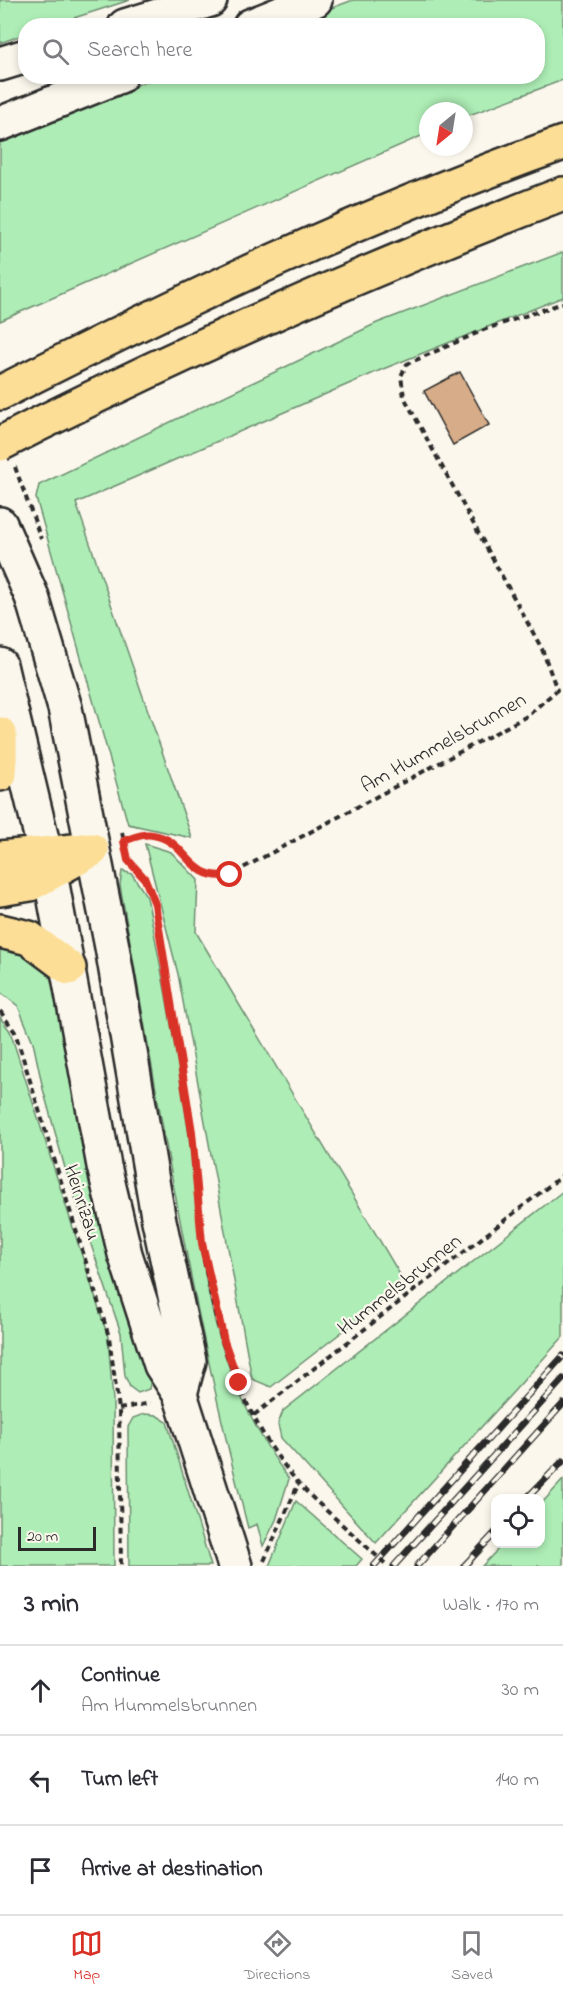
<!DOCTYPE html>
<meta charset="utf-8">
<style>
:root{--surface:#fff;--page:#f7f7f7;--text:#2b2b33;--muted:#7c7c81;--line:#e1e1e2;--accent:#d93025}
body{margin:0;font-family:"Indie Flower",sans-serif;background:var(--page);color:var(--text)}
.controls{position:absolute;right:18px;bottom:18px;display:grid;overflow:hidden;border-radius:12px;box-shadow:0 3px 9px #0003}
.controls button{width:54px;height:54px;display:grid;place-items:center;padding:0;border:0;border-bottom:2px solid var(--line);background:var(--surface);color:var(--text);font:30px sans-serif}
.compass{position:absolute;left:419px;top:102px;width:54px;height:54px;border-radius:50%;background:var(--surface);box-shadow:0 3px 9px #0003;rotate:210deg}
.scale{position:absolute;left:18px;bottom:15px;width:78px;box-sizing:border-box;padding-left:6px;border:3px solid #2b2b2b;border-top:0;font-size:16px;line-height:21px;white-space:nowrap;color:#2b2b2b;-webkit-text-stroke:4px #fbf7ec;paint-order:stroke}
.stop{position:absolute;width:18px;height:18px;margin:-14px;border:4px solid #d93025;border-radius:50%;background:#fff}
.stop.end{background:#d93025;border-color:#fff;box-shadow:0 2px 6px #0008}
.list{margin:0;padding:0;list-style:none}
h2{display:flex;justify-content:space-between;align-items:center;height:78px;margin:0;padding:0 24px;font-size:26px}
h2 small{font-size:20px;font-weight:400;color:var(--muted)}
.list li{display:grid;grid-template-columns:39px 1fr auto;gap:18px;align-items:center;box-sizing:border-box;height:90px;padding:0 24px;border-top:2px solid var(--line)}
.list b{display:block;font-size:22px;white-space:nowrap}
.list p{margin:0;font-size:20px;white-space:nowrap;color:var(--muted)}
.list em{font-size:20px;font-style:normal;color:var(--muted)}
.icon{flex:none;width:33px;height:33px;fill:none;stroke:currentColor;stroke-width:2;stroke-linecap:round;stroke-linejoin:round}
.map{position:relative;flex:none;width:563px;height:1566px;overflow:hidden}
.search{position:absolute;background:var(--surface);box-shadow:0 3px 9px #0003;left:18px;right:18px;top:18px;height:66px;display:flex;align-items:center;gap:15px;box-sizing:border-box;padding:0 21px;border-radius:24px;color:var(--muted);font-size:22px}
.sheet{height:348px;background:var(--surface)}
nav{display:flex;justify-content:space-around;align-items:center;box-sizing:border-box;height:84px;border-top:2px solid var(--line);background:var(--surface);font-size:16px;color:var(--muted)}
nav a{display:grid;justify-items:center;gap:3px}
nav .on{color:var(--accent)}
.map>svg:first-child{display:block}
</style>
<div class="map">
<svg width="563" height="1566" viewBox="0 0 563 1566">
<rect width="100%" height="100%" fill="#fbf7ec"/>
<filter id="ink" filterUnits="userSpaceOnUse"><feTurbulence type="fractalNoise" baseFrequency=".0167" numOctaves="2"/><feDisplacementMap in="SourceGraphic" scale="12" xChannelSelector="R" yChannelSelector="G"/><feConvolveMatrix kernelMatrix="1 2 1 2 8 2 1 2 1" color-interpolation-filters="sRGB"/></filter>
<g filter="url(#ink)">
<path fill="#aeeeb6" stroke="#6c8c70" stroke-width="1.5" d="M0,0h130l-78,25 -26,1 -1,8 -25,9z
M353,0h210v80l-99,37v-6h-36v22l-428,188v-182l157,-62 381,-1v-50l-252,-1z
M563,252v45l-180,72 -307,134 116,335 -64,-14 -92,-326 3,-13 338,-162z
M145,844l26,8 27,28 -2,52 209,351 -134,104 -19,-8 -74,-405z
M122,871l10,3 15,23c15,74 29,149 40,224 8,52 11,105 19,158 12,72 40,141 83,200l-13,41 -13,26 -6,-22 -9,4c-55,-212 -90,-428 -128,-643z
M0,944c23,5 41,20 54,39l99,387 -4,19 -11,4 -8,-6 -5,-11 -4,-43 -56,-165 -22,-79 -10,-47 -15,-36 -18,-14z
M0,1017l10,14 98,306 5,64 1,165h-114z
M563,1191v146l-187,206 -95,-105 -3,-14 5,-13z
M144,1414l12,1 11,7 44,144h-82l-1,-139 5,-9z
M563,1480v86h-81l21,-22h37l1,-40z
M296,1501l66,58 -6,7h-87z"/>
<path fill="#d7ac88" stroke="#2b2b2b" stroke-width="1.5" d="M460,372l29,53 -36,20 -29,-54z"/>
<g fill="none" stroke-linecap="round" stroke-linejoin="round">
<defs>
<path id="secondary" d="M125,26l85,-26
M250,26l65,-26
M0,64l26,-8
M0,124l120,-48
M0,524l32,73 33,111 47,239 46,269 31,145 -9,33
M0,665l50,208 54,293 21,88 36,111 19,29 55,172"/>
<path id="trunk" d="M0,393c183,-93 370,-181 563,-250
M35,426c172,-85 348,-163 528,-232
M0,734v40
M0,858l84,-8
M0,889l30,-5 62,-34
M0,931l29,7 40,30"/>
</defs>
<use href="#secondary" stroke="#2b2b2b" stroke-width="38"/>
<use href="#trunk" stroke="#2b2b2b" stroke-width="38"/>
<path stroke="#2b2b2b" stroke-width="4" stroke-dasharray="6 4.5" stroke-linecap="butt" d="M15,467l26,72
M122,832l6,28 17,19 10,25c11,76 26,152 37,229 4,36 6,73 10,109 11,93 46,196 116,261
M124,841c8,-3 20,-8 29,-6 35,5 34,47 77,40l297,-159 30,-26 -15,-41 -138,-252 -3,-21 6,-12 79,-35 77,-26
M0,1011l15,21 94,305 10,72 2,157
M119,1409l31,-6
M254,1415l309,-240
M264,1561l34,-76"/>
<use href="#secondary" stroke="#fbf7ec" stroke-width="33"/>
<use href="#trunk" stroke="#fcde96" stroke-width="33"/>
<defs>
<path id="rail" d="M527,1498l36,-37
M374,1566l189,-210
M394,1566l169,-187
M417,1566l146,-162
M464,1566l32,-34"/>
</defs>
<use href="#rail" stroke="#2b2b2b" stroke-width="7"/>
<use href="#rail" stroke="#fbf7ec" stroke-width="4.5" stroke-dasharray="14" stroke-linecap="butt"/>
<defs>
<path id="trunk-bridge" d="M0,444l35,-18"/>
</defs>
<use href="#trunk-bridge" stroke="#2b2b2b" stroke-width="38" stroke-linecap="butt"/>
<path stroke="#2b2b2b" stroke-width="4" stroke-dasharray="6 4.5" stroke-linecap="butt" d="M318,1503l70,63"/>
<use href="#trunk-bridge" stroke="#fcde96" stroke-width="33"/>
</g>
</g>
<g fill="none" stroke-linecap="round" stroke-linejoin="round" filter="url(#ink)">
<path stroke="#d93025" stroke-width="8" d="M230,875c-43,7 -42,-35 -77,-40 -9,-2 -21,3 -29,6l4,19 17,19 10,25 37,228 10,111 22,98 15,42"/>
</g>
<g text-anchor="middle" stroke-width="4.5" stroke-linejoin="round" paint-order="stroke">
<g font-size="21" fill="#2b2b2b" stroke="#fbf7ec">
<text transform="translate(443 742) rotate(-29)" y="7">Am Hummelsbrunnen</text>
<text transform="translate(83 1202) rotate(72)" y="7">Heinrizau</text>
<text transform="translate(399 1284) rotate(-38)" y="7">Hummelsbrunnen</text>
</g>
</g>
</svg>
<div class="controls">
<button><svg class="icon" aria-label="locate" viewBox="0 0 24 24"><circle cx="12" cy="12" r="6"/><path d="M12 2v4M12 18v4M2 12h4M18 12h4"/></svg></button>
</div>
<svg class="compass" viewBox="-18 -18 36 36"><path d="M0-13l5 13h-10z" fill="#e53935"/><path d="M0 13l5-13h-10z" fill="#7c7c81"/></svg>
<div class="scale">20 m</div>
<div class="stop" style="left:230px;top:875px"></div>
<div class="stop end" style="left:239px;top:1383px"></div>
<div class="search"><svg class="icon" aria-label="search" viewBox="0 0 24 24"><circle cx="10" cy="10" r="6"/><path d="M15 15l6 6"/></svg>Search here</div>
</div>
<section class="sheet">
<h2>3 min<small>Walk · 170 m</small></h2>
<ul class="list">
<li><svg class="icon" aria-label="ahead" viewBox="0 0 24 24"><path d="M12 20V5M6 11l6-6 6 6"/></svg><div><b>Continue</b><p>Am Hummelsbrunnen</p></div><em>30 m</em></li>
<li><svg class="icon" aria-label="left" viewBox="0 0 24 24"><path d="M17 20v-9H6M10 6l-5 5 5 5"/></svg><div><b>Turn left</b></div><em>140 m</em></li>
<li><svg class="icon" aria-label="arrive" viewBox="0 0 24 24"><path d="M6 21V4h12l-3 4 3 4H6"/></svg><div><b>Arrive at destination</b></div></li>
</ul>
</section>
<nav>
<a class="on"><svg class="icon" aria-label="map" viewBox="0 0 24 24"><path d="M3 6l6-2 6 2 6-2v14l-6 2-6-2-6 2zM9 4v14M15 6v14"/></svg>Map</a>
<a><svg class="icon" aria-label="directions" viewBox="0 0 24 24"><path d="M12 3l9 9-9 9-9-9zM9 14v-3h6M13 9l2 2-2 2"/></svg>Directions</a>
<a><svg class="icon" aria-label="saved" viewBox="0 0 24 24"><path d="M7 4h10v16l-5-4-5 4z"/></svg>Saved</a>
</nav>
